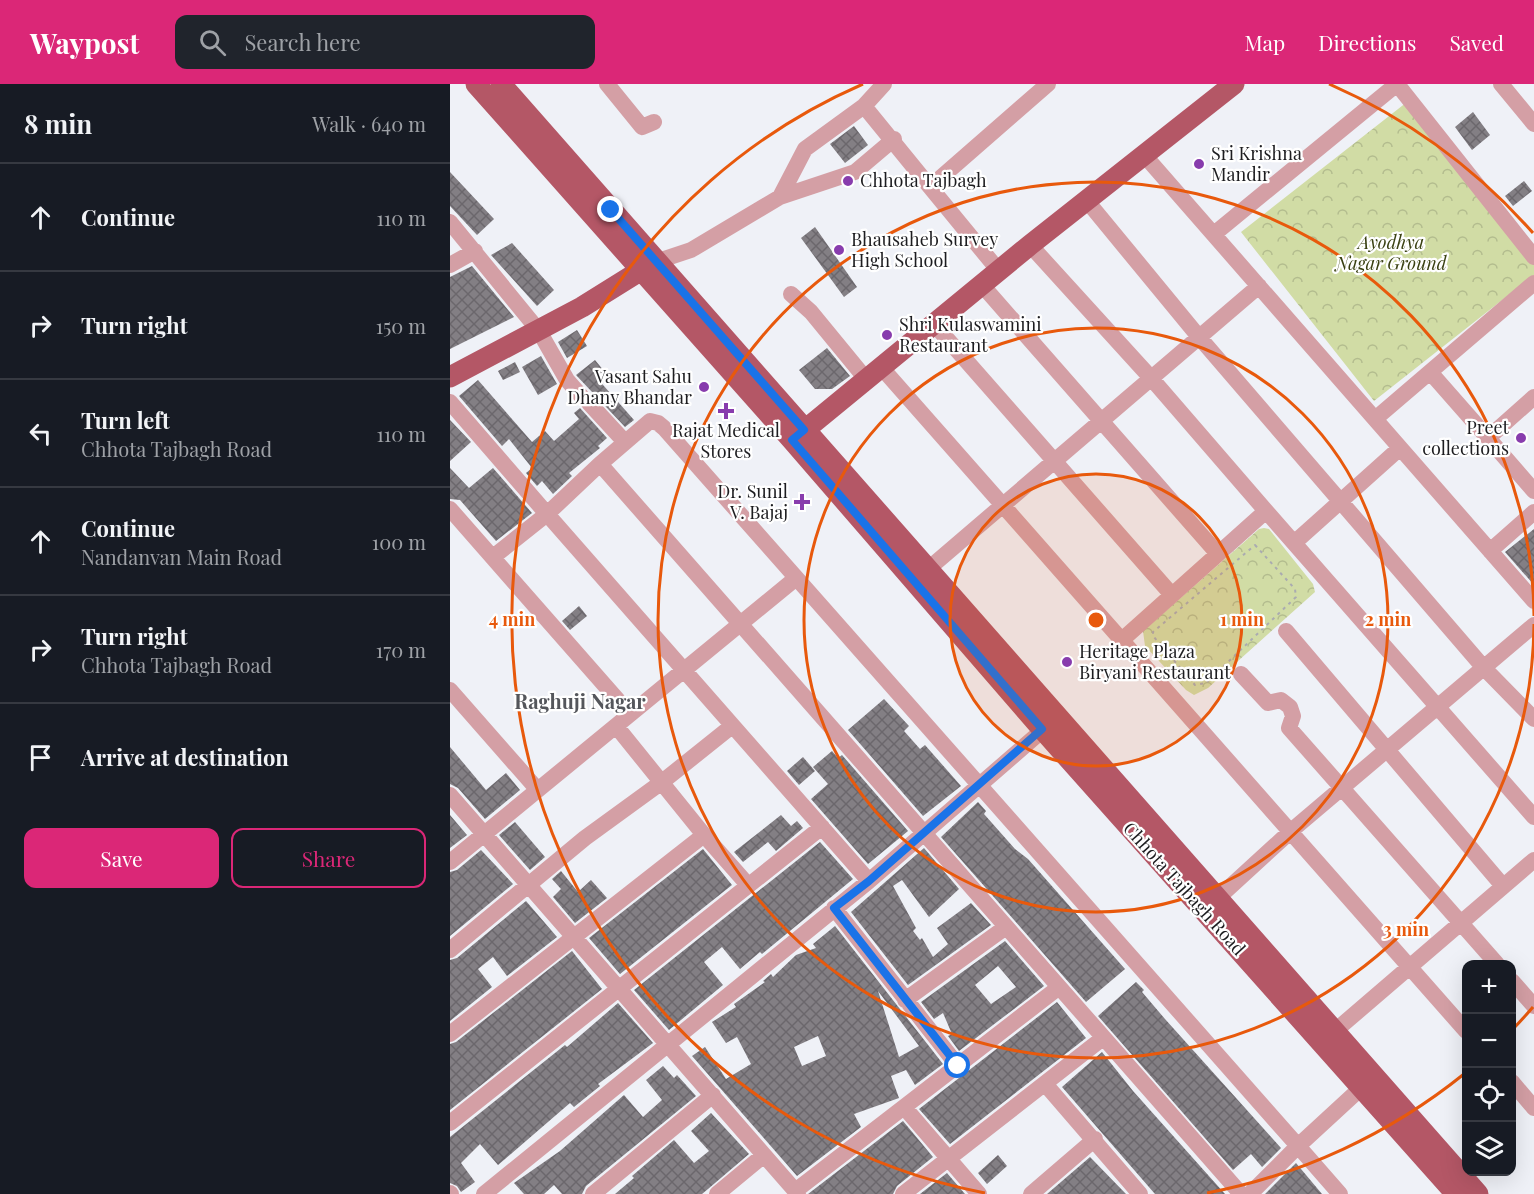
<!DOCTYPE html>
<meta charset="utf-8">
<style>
:root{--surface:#171b24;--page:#20242c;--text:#f1f3f6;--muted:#9ea1a6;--line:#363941;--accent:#db2777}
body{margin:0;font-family:"Playfair Display",serif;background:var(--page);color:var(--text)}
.controls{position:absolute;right:18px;bottom:18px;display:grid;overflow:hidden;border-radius:12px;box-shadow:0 6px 24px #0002}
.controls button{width:54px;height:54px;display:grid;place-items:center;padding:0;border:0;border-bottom:2px solid var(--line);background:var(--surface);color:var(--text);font:30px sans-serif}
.stop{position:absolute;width:18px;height:18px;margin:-14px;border:4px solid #1a73e8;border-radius:50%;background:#fff}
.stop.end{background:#1a73e8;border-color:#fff;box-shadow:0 2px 6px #0008}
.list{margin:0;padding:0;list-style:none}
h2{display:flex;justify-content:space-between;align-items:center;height:78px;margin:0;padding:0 24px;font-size:26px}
h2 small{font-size:20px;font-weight:400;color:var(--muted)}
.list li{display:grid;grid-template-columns:39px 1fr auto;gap:18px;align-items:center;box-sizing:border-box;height:108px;padding:0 24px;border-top:2px solid var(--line)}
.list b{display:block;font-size:22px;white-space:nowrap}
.list p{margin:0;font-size:20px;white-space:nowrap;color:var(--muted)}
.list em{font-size:20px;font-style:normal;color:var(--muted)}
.actions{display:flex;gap:12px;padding:18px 24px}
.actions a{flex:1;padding:14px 0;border:2px solid var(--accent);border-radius:12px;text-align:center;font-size:21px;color:var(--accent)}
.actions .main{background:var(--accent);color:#fff}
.icon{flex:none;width:33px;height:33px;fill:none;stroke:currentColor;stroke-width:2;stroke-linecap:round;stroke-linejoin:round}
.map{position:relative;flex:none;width:1084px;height:1110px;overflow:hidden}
header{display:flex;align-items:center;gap:36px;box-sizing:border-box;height:84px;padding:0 30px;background:var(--accent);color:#fff}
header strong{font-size:28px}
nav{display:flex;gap:33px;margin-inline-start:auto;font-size:21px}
.search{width:420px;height:54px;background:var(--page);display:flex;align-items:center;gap:15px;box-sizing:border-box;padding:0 21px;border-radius:12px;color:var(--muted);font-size:22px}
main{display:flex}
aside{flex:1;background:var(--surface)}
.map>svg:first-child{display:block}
</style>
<header>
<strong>Waypost</strong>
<div class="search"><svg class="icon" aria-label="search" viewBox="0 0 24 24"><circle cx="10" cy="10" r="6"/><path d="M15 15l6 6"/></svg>Search here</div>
<nav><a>Map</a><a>Directions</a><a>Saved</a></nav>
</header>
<main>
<aside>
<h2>8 min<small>Walk · 640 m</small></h2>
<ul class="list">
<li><svg class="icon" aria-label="ahead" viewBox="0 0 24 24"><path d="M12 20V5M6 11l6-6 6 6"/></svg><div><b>Continue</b></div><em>110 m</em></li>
<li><svg class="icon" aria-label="right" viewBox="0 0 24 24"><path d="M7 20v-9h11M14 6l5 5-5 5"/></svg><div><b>Turn right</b></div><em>150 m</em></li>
<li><svg class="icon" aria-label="left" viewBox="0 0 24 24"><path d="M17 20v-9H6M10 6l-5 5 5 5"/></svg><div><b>Turn left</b><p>Chhota Tajbagh Road</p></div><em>110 m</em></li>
<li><svg class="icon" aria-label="ahead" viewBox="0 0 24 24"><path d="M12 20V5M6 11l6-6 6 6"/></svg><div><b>Continue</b><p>Nandanvan Main Road</p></div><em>100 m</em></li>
<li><svg class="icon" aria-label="right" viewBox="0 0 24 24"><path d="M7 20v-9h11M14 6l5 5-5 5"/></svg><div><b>Turn right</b><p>Chhota Tajbagh Road</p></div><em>170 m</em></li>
<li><svg class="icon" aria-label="arrive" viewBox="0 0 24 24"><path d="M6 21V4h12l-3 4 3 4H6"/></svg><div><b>Arrive at destination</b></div></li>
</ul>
<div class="actions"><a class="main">Save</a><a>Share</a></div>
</aside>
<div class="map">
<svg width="1084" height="1110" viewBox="0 0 1084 1110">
<defs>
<pattern id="park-crowns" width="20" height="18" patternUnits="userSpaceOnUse" patternTransform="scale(1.5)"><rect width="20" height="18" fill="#d1dca5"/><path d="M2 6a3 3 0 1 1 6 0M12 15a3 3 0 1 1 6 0" fill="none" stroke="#b3bc8e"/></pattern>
<pattern id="building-cross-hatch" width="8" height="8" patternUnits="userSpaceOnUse" patternTransform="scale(1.5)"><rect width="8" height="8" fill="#837f84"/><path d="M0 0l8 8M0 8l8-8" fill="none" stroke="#6b676c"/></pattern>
</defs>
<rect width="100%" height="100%" fill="#eff1f7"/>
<path fill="url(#park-crowns)" d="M957,18l127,162v11l-160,126 -133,-169z
M814,444l5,1 44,55 2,8 -107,96 -14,7 -8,-5 -41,-44 -2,-15 116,-102z"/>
<path fill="url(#building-cross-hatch)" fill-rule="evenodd" d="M1023,28l17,23 -18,15 -17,-23z
M404,42l14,19 -23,18 -15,-19z
M0,88l44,47 -17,16 -27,-29z
M1074,97l8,10 -19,15 -8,-10z
M365,143l42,60 -13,10 -43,-59z
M62,159l42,47 -17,16 -46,-51z
M22,182l42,51 -64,32v-72z
M127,246l10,16 -20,12 -9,-16z
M377,264l23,28 -18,13h-17l-16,-19z
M91,272l16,28 -19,11 -16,-28z
M145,276l9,11 -8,6 38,43 -9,7 -49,-52z
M65,278l5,10 -17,8 -5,-9z
M28,296l54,62 13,-11 9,10 25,-22 -5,-6 6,-5 27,30 -9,8 2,2 -31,25 3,3 -19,18 -11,-13 -5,5 -11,-13 6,-5 -23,-29 -7,7 -43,-50z
M0,336l21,22 -21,19z
M0,384l19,20 24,-20 39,45 -36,28 -36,-41 -10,-1z
M1084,445v56l-29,-33z
M129,522l8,10 -17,14 -8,-9z
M434,615l25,27 -5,5 16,18 5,-4 36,41 -38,30 -75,-86z
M0,663l36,43 20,-17 14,17 -35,29 -27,-31 -8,-4z
M382,667l6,7 4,-3 66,76 -40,33 -57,-65 17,-15 -15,-17z
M353,673l12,14 -16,14 -12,-14z
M528,718l8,9 -2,3 31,35 13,10 97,110 -39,33 -145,-165z
M0,731l17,20 -17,13z
M331,731l10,11 6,-5 6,7 -27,23 -8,-9 -25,20 -9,-10z
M65,738l30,35 -15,13 -31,-35z
M370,758l33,37 -91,75 -2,-2 -20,17 -18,-22 -18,15 19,23 -54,45 -35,-40z
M474,764l35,41 -30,28 -27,-37 -9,6 23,42 -3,3 7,9 2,-2 11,19 15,-13 -11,-16 34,-25 20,22 -83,60 -57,-73z
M253,765l29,36 -112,89 -31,-36z
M31,766l32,34 -63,52v-64l7,-2z
M111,787l17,21 13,-12 16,18 -32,25 -22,-26 8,-8 -9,-10z
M76,817l31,36 -50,39 -14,-19 -15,12 14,18 -42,34v-61l7,-2z
M385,842l108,138 -28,21 -9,-15 -15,6 8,22 -45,16 7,13 -64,49 -105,-120 13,-9 21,32 25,-15 -14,-27 -11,6 -14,-21 24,-15 -2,-3 31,-22 -2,-1 8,-7 2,3 23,-22 20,-7 -3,-4zM428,907l41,55 -20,11zM368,952l8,20 -24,10 -8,-19z
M555,857l39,45 -85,65 -11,-15 4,-2 -9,-21 -9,6 -13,-17zM548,882l18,21 -25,17 -16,-19z
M122,867l30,38 -152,121v-66l6,-2z
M686,898l8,8 -2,2 23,27 116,129 -19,19 -11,-13 -18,16 -135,-154z
M607,918l29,36 -136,106 -31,-35z
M168,919l35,40 -55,41 2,2 -26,21 -4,-4 -72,62 -18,-21 -19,19 14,19 -14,10 -4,-6 -7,-3v-46l115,-92 2,2z
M652,968l31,39 92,103h-70l-93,-107z
M213,982l11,12 3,-3 19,21 -110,90 -4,8h-20l-8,-9 -10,9h-20l-10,-11 46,-32 64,-56 19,22 19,-17 -16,-20z
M261,1029l38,41 -41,35 -6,5h-87l19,-16 -2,-2 42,-36 20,23 15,-12 -18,-20z
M453,1037l30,36 -36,29 -4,8h-85z
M548,1071l9,11 -20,18 -9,-11z
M640,1073l36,37h-79z
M846,1079l26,31h-57z
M497,1089l18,21h-45z"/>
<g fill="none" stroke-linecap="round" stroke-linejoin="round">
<path stroke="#aaabb0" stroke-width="2" stroke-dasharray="3 4.5" stroke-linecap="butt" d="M805,461l40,44 1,8 -90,86 -11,2 -42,-49v-4z"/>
<path stroke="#d49fa5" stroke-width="16" d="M157,0l35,43 12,-5
M434,0l-20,22 66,81
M1051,0l33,40
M695,72l389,445
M330,113l75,-25 39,-33
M637,117l112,136 285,331 50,51
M0,138l89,109 28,49 15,17
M764,150l183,-150 137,173
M580,161l121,133 115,133 -143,128
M205,178l36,-12 89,-53 25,-48 59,-43
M0,181l25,-14
M549,187l-69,-84 118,-103
M532,201l236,269
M341,210l20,18 55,67
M484,240l238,271
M431,283l585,664
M980,288l58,66 46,-41
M0,318l97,112 53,-50 641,730
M139,319l36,39
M925,335l159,-136
M1038,354l46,53
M150,380l50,-43 8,2 6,5 634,718 63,-58
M0,425l180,205
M816,427l268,306
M844,459l106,-95
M1040,467l44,-39
M43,473l54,-43 322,367
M477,486l332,-284
M836,547l217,255
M791,590l27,29 13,-3 9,7 3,9 -4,12 208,236
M0,606l87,99
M0,711l348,399
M254,751l44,50
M0,778l345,-283
M758,823l83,-76 243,-206
M384,824l124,158
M0,866l135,-112 77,-56 70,-56
M1062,897l22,25
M455,916l101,-73
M885,947l199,-171
M0,950l254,-199 -88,-109
M1062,998l22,26
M596,1001l94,109
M454,1023l154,-119
M0,1039l372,-296
M345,1107l109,-84 75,87
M0,1109l1,1
M34,1110l385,-313 183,-159
M143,1110l120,-99
M267,1110l47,-39
M453,1110l200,-156
M581,1110l64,-55
M800,1110l48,-48 42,48"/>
<path stroke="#b45766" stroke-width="21" d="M26,0l316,356 250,289 414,465
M51,0l977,1110
M0,293l132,-70 69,-43
M345,354l235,-193 204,-161"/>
</g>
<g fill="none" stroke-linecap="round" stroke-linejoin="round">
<path stroke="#1a73e8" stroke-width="8" d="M161,126l193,220 -12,10 250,289 -173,152 -35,27 124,158"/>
</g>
<circle cx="646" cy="536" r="146" fill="#e8590c" fill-opacity=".12"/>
<g fill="none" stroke="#e8590c" stroke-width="3">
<circle cx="646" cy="536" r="146"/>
<circle cx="646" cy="536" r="292"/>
<path d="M1084 540A438 438 0 1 1 1084 532"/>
<path d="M1083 923A584 584 0 0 1 1063 945M1014 990A584 584 0 0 1 757 1109M535 1109A584 584 0 0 1 413 0M879 0A584 584 0 0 1 1083 149"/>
</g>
<g fill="#883cad" stroke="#fff" stroke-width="2">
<circle cx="749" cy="80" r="6"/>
<circle cx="398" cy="97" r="6"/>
<circle cx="389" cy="166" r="6"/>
<circle cx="437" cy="251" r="6"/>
<circle cx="254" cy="303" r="6"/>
<path d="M273 318h6v6h6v6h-6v6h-6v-6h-6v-6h6z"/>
<circle cx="1071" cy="354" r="6"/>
<path d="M349 409h6v6h6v6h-6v6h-6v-6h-6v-6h6z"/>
<circle cx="617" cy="578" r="6"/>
</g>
<g text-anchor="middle" stroke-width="4.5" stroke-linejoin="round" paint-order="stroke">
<g font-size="18" fill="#1d1d20" stroke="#fff" text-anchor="start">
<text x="761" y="76">Sri Krishna<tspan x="761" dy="21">Mandir</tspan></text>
<text x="410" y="103">Chhota Tajbagh</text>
<text x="401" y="162">Bhausaheb Survey<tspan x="401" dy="21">High School</tspan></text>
<text x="449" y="247">Shri Kulaswamini<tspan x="449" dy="21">Restaurant</tspan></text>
<text x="242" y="299" text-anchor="end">Vasant Sahu<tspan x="242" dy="21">Dhany Bhandar</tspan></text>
<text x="1059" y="350" text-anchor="end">Preet<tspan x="1059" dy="21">collections</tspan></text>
<text x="276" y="353" text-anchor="middle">Rajat Medical<tspan x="276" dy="21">Stores</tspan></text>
<text x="338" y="414" text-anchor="end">Dr. Sunil<tspan x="338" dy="21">V. Bajaj</tspan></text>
<text x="629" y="574">Heritage Plaza<tspan x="629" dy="21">Biryani Restaurant</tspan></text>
</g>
<g font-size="18" font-style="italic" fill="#394011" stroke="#fff">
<text x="941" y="165">Ayodhya<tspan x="941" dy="21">Nagar Ground</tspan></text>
</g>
<g font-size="18" fill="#1d1d20" stroke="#fff">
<text transform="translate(734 805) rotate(48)" y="6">Chhota Tajbagh Road</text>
</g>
<g font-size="20" font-weight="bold" fill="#54565b" stroke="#fff">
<text x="130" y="625">Raghuji Nagar</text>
</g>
</g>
<circle cx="646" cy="536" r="9" fill="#e8590c" stroke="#fff" stroke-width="3"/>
<g font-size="18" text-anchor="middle" font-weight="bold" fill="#e8590c" stroke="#fff" stroke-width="4.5" stroke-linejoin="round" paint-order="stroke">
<text x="792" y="542">1 min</text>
<text x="938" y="542">2 min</text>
<text x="62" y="542">4 min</text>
<text x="956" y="852">3 min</text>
</g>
</svg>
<div class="controls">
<button>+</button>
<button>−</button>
<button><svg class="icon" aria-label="locate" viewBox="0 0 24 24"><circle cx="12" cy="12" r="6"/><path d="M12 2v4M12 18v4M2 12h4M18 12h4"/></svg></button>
<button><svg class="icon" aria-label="layers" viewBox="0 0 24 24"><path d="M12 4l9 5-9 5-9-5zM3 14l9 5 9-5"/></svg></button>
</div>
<div class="stop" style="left:508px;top:982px"></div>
<div class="stop end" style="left:161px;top:126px"></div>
</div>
</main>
